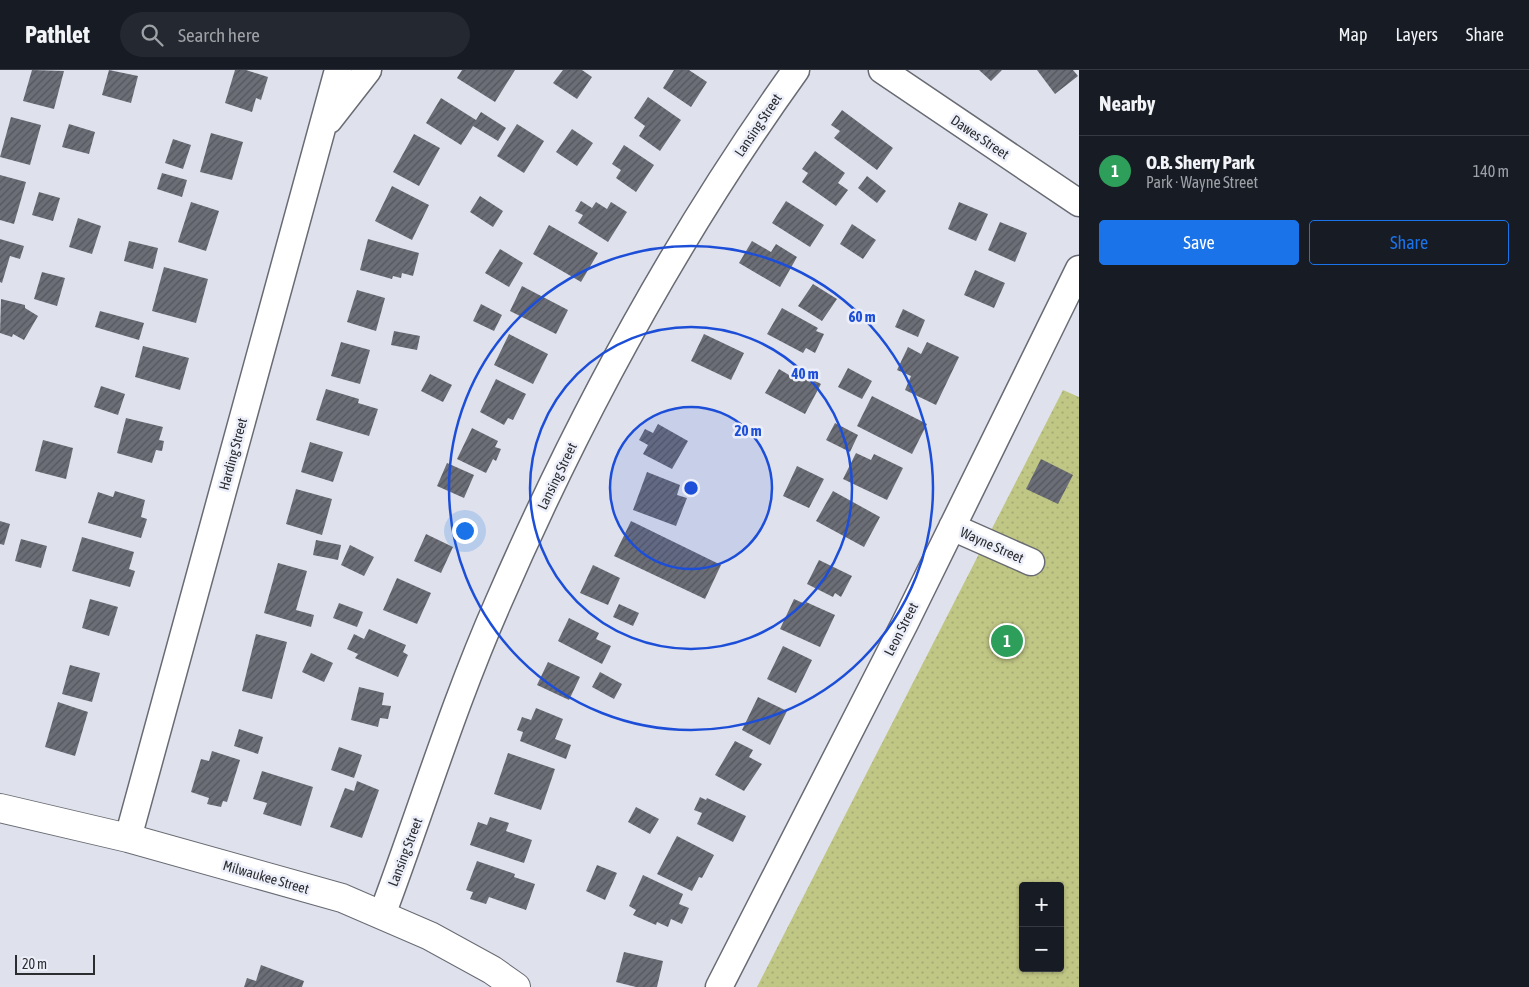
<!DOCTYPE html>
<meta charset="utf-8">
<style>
:root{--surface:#171b24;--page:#242831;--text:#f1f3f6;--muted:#9ea1a6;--line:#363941;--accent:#1a73e8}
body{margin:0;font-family:"Asap Condensed",sans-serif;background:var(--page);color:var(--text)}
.controls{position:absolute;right:15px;bottom:15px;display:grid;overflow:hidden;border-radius:5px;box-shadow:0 1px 4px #0004}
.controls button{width:45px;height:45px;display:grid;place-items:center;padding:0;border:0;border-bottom:1px solid var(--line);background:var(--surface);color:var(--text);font:25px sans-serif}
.scale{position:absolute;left:15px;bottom:12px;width:80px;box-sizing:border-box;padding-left:5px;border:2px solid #2c2d31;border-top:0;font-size:14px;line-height:18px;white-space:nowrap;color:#2c2d31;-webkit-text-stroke:4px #eceff9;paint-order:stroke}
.you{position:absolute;left:464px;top:460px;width:18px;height:18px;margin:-12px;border:4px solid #fff;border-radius:50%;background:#1a73e8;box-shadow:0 0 0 8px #1a73e833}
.badge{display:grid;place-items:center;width:32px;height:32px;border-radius:50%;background:var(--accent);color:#fff;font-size:16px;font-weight:700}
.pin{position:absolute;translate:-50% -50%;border:2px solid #fff;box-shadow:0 1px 5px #0006}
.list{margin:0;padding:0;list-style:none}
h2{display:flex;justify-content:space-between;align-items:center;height:65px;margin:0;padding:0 20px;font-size:21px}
h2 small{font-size:16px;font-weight:400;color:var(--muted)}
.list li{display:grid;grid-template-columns:32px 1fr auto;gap:15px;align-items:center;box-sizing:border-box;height:70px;padding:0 20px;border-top:1px solid var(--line)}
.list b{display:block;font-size:19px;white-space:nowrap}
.list p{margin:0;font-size:16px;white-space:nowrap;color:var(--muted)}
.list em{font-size:16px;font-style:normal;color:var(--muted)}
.actions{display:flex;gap:10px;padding:15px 20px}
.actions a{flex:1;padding:11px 0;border:1px solid var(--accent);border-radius:5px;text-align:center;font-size:18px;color:var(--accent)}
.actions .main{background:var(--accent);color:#fff}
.icon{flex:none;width:28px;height:28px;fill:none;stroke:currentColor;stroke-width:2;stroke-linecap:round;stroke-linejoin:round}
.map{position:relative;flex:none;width:1079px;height:917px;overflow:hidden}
header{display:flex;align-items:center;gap:30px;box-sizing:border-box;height:70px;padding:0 25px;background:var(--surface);border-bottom:1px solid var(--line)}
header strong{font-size:24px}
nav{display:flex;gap:28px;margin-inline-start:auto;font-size:18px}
.search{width:350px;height:45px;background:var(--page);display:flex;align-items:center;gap:12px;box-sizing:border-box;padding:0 18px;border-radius:28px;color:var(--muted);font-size:19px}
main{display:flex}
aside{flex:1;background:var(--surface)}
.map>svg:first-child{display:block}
</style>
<header>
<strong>Pathlet</strong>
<div class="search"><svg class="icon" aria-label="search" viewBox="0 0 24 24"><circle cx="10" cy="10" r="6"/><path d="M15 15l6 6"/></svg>Search here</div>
<nav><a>Map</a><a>Layers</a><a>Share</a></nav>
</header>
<main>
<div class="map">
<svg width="1079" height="917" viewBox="0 0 1079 917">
<defs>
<pattern id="park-dots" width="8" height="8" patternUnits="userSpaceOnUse" patternTransform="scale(1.25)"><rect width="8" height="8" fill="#c0c684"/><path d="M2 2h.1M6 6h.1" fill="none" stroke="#a5aa72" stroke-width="1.8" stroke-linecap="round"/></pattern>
<pattern id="building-hatch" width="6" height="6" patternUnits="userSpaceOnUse" patternTransform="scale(1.25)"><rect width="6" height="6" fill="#6c6e77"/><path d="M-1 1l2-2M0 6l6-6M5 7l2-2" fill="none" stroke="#54565d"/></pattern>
</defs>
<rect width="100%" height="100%" fill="#dfe2ec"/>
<path fill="url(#park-dots)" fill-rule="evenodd" d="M1063,320l16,7v590h-322zM1023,816h37v82h-37z"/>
<path fill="url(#building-hatch)" d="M32,0l32,1 -10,38 -31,-8z
M109,0l29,6 -7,27 -29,-8z
M235,0h11l22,7 -7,23 -5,-2 -4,14 -27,-9z
M462,0h53l-20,32 -38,-24z
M563,0h19l10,7 -15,22 -24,-16z
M674,0h15l18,12 -16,25 -28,-19z
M979,0h23l-11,11z
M1037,0h36l5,6 -23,18z
M648,27l33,23 -21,31 -21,-15 6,-10 -11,-8z
M441,28l35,22 5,-8 25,16 -8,13 -25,-15 -12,19 -35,-22z
M842,40l51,38 -16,22 -43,-32 6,-7 -9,-6z
M11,47l30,8 -11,40 -30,-8z
M69,54l26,8 -6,22 -27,-7z
M517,54l27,17 -20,32 -27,-17z
M572,59l21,14 -16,23 -21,-14z
M211,63l32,9 -11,38 -32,-8z
M414,64l26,14 -21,38 -26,-14z
M173,69l18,6 -8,24 -18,-6z
M624,75l30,20 -18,27 -20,-14 5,-8 -9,-6z
M815,81l30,22 -7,10 10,7 -12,16 -34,-24 6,-9 -6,-4z
M162,103l25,7 -5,17 -25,-8z
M0,105l26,7 -12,42 -14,-4z
M867,106l19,15 -9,12 -19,-15z
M392,116l37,19 -17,35 -37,-19z
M39,122l21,6 -7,23 -21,-6z
M480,126l23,15 -10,16 -23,-15z
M581,131l11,7 4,-6 11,7 4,-7 16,10 -19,30 -30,-19 5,-8 -8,-4z
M786,131l38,24 -14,22 -38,-24z
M191,132l28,9 -13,40 -28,-9z
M959,132l29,12 -12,27 -28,-12z
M78,148l23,8 -9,28 -23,-7z
M1000,152l27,11 -12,29 -27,-12z
M852,154l24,16 -13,19 -23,-15z
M549,155l49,28 -17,29 -48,-28z
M0,169l24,7 -4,13 -10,-3 -8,27 -2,-1z
M368,169l51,14 -6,23 -11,-3 -1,5 -8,-2 -1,3 -32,-9z
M129,171l29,7 -5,21 -29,-8z
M752,171l19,11 5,-8 21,13 -17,30 -41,-24z
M500,179l23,14 -14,24 -24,-14z
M164,197l44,12 -12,44 -44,-12z
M975,200l30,13 -11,25 -30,-13z
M42,202l23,6 -8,28 -23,-7z
M813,214l24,15 -15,22 -24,-15z
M522,216l46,24 -12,24 -46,-23z
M357,220l28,8 -9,33 -29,-9z
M1,229l24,6v3l13,8 -14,24 -11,-6 -1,3 -12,-4z
M481,234l21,11 -8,16 -21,-10z
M782,238l36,20 -2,3 8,3 -9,19 -9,-5 -3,5 -36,-19z
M903,239l22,11 -7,17 -23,-10z
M100,241l44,12 -5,17 -44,-13z
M394,261l26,5 -3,14 -26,-5z
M509,264l39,20 -15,30 -39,-19z
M704,264l40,19 -13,27 -40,-19z
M341,272l29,8 -10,34 -29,-8z
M927,272l32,15 -23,48 -31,-15 6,-14 -14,-6 11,-23 13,7z
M143,276l46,12 -9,32 -45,-13z
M848,298l24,13 -10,18 -24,-12z
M779,299l15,9 4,-6 23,12 -16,30 -40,-21z
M430,304l22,11 -9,17 -22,-11z
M496,309l30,15 -13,26 -5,-2 -4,7 -24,-13z
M101,316l24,8 -7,21 -24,-8z
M326,319l33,10 -1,4 20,6 -9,27 -53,-16z
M872,326l55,28 -15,30 -55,-28z
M126,348l37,9 -4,13 5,1 -2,10 -6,-1 -4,13 -35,-10z
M835,353l23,12 -8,17 -24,-12z
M658,354l30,17 -16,28 -29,-15 5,-9 -9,-5 6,-11 8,4z
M472,358l26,13 -3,6 6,2 -5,12 -3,-2 -7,14 -29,-14z
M43,370l30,8 -7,31 -31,-8z
M310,372l33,10 -10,30 -32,-10z
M856,383l15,7 3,-6 29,14 -16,32 -44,-21z
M1041,389l32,16 -15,29 -32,-15z
M447,393l27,12 -10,23 -27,-12z
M797,396l27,13 -15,29 -26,-12z
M647,402l33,13 -3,10 10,3 -11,28 -43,-16z
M296,419l36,10 -10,36 -36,-11z
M115,421l30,9 -4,17 6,2 -6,19 -53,-15 10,-31 15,5z
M833,421l47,26 -16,30 -48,-26z
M0,451l10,3 -6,21 -4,-1z
M631,451l90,44 -16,34 -91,-43z
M426,464l27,13 -12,26 -27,-12z
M82,467l52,15 -5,17 6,2 -5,16 -58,-16z
M21,469l26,7 -6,22 -26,-7z
M316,470l25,5 -3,15 -25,-5z
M350,475l24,12 -10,19 -23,-11z
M819,490l33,16 -11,21 -6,-4 -2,4 -26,-13z
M278,493l29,8 -11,39 18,5 -3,12 -47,-14z
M593,495l27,13 -12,27 -28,-12z
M397,508l34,15 -14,31 -34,-14z
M90,529l28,8 -9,29 -27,-8z
M794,529l11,5 1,-2 29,13 -15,32 -40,-18z
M339,533l24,9 -6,15 -24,-9z
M619,534l20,9 -6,13 -20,-9z
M569,548l30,15 -3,6 15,7 -9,18 -44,-23z
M369,559l37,16 -3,7 5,3 -10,22 -43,-19 3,-4 -11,-5 7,-15 10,5z
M256,564l31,8 -15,57 -30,-8z
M783,576l29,14 -16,33 -29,-14z
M311,583l22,10 -9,19 -22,-10z
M548,592l32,15 -11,23 -32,-15z
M70,595l30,8 -8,29 -30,-8z
M600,602l22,12 -8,15 -22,-12z
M359,617l25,6 -2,12 9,1 -3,13 -8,-1 -2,9 -27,-7z
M758,627l29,14 -17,34 -28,-15z
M58,632l30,10 -13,44 -30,-9z
M536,638l27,11 -8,20 16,6 -5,14 -46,-18 3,-9 -6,-2 5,-13 9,3z
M239,659l24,8 -5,17 -24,-8z
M735,671l18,9 -4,7 13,7 -18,27 -29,-16z
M339,677l23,8 -8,23 -23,-8z
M212,681l28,9 -13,42 -4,-1 -2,6 -14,-3 2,-6 -18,-6 10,-33 8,2z
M508,683l47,16 -14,41 -47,-16z
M262,701l51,16 -12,39 -38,-12 4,-11 -14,-4z
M357,711l22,9 -17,48 -32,-11 15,-39 9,3z
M700,727l6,3 1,-2 39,18 -13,26 -36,-18 5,-11 -8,-3z
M636,737l23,12 -9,15 -22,-12z
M490,747l19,6 -3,8 26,9 -8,23 -54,-18 8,-23 9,3z
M677,766l37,19 -12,23 -3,-1 -7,14 -35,-17z
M477,791l38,13 -1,3 21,7 -9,26 -37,-13 -3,7 -16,-5 3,-7 -7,-2z
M597,795l20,8 -12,27 -19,-9z
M643,805l40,19 -4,10 10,4 -7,16 -11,-5 -3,8 -11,-5 -1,3 -23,-10 3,-5 -7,-4z
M624,882l39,9 -6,26h-21l-20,-5z
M261,895l43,16 -2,6h-58l3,-9 9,3z"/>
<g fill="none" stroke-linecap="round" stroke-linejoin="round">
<defs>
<path id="minor" d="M882,0l197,133
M329,50l39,-50
M952,457l79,35
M128,768l210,-768
M382,845c39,-104 71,-210 116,-312 81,-187 179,-367 298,-533
M719,917l186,-364 174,-354"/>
<path id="tertiary" d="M0,738l128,30 214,60 88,38 62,34 24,17"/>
</defs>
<use href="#minor" stroke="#686b73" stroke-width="29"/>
<use href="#tertiary" stroke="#686b73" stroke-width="30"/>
<use href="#minor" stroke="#fff" stroke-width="26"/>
<use href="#tertiary" stroke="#fff" stroke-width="28"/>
</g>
<circle cx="691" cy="418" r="81" fill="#1d4ed8" fill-opacity=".12"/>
<g fill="none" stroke="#1d4ed8" stroke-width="2.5">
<circle cx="691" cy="418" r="81"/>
<circle cx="691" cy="418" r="161"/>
<circle cx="691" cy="418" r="242"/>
</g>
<g text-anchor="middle" stroke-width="5" stroke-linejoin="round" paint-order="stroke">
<g font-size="14" fill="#2c2d31" stroke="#eceff9">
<text transform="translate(758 55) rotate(-56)" y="5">Lansing Street</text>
<text transform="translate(980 67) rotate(34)" y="5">Dawes Street</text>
<text transform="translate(233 384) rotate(-75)" y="5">Harding Street</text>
<text transform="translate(557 406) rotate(-64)" y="5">Lansing Street</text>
<text transform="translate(992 475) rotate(24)" y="5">Wayne Street</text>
<text transform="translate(901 559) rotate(-63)" y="5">Leon Street</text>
<text transform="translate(405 782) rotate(-69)" y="5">Lansing Street</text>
<text transform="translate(266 807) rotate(16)" y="5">Milwaukee Street</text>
</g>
</g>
<circle cx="691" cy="418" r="8" fill="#1d4ed8" stroke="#eceff9" stroke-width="2.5"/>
<g font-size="15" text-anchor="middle" font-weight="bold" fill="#1d4ed8" stroke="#eceff9" stroke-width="5" stroke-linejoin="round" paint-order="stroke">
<text x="862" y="252">60 m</text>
<text x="805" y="309">40 m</text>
<text x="748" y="366">20 m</text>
</g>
</svg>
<div class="controls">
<button>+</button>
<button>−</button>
</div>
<div class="scale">20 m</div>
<div class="you"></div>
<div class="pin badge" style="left:1007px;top:571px;background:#2e9e5b">1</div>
</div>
<aside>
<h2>Nearby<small></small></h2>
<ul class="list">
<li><span class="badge" style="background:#2e9e5b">1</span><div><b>O.B. Sherry Park</b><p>Park · Wayne Street</p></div><em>140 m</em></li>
</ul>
<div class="actions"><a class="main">Save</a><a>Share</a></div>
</aside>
</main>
